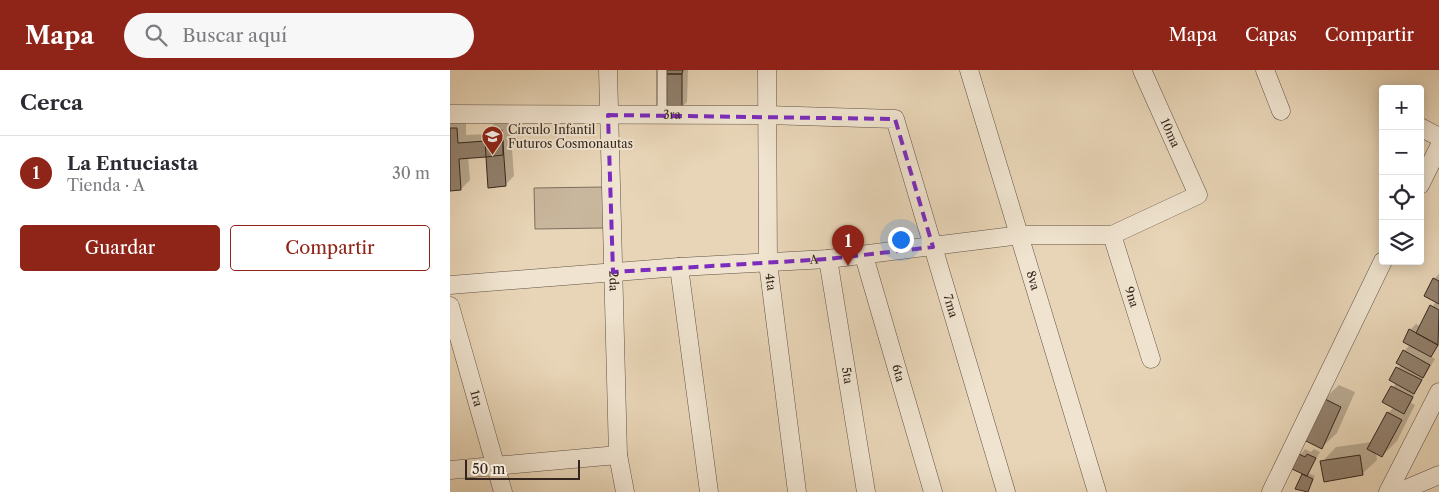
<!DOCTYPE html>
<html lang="es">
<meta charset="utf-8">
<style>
:root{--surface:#fff;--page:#f7f7f7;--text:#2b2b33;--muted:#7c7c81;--line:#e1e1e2;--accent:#8f2418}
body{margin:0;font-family:"Libre Caslon Text",serif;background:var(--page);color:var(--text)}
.controls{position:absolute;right:15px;top:15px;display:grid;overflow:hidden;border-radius:5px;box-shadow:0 2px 12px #0003}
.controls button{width:45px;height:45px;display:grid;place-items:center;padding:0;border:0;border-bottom:1px solid var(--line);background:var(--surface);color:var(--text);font:25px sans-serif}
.scale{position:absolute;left:15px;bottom:12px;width:115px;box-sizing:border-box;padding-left:5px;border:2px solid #34261e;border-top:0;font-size:14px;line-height:18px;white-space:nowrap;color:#34261e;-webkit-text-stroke:4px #f0e4d0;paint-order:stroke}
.you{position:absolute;left:450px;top:169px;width:18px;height:18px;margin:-12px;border:4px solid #fff;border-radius:50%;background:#1a73e8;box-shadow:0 0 0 8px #1a73e833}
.badge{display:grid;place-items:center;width:32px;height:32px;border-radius:50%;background:var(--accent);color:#fff;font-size:16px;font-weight:700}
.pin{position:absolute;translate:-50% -41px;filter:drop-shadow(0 1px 2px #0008)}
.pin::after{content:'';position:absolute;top:26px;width:18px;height:15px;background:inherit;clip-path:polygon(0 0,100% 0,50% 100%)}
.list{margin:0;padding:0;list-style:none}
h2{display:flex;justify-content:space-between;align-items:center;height:65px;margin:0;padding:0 20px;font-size:21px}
h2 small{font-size:16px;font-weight:400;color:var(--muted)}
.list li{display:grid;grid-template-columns:32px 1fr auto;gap:15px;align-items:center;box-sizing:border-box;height:75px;padding:0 20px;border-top:1px solid var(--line)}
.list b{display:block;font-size:19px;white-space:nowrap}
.list p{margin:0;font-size:16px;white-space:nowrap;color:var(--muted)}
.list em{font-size:16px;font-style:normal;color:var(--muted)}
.actions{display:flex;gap:10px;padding:15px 20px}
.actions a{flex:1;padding:11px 0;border:1px solid var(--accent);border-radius:5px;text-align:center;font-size:18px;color:var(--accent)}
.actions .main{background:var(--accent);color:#fff}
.icon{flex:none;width:28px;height:28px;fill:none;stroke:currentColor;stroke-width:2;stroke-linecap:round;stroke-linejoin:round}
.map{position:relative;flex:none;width:989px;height:422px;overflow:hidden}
header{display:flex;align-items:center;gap:30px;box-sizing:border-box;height:70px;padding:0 25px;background:var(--accent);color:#fff}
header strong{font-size:24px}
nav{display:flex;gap:28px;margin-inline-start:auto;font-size:18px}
.search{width:350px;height:45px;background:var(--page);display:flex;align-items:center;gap:12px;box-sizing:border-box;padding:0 18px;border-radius:28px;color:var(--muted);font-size:19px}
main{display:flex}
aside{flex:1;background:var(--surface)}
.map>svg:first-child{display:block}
</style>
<header>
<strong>Mapa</strong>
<div class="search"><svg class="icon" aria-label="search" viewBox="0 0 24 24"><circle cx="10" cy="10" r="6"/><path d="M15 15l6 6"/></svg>Buscar aquí</div>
<nav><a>Mapa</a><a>Capas</a><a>Compartir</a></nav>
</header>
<main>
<aside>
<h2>Cerca<small></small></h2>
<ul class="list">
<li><span class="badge">1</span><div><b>La Entuciasta</b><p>Tienda · A</p></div><em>30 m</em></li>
</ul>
<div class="actions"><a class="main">Guardar</a><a>Compartir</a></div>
</aside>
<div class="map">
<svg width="989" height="422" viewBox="0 0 989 422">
<rect width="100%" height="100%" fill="#e8d5b7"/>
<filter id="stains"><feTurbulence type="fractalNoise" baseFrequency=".004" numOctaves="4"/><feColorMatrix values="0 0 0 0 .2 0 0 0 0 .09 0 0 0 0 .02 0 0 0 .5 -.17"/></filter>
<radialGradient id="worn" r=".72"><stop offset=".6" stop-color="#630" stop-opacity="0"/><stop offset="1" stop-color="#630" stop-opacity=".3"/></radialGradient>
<path fill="#c9b79d" stroke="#7e6e5e" d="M154,117v41l-69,1 -1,-41z"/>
<path fill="#0003" d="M217,0h21l-1,32 -6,6z
M16,50v15l20,-1 8,-11 16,-1 4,54 -9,9 -18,-30 -19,2 2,23 -9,9 -11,1v-69z
M989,204v71l-9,11 5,3 -19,32 -5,12 4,2 -18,36 -15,15 -6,-4 1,8 -15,14 -40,-12 14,-15 36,-5 16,-29 6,-6 -10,-5 12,-19 -5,-3 10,-16 3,-13 6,-6v-15l6,-6 4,2 16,-25 -2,-22z
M889,315l16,7 -18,41 -15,14 2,-48z
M855,379l6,3 3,-3 6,3 -12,21 7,3 -8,16 -11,-4 7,-15 -3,-18z"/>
<path fill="#92816e" stroke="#34261e" d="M215,0h18l-1,4h-17z
M215,4h17v35h-17z
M0,58h7l1,15 27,-2v-9l17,-2 4,56 -18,2 -2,-31 -27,2 2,31 -11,1z
M53,70v15l-17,2 -1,-16z
M983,208l6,3v23l-15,-8z
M980,235l9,5 -1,35 -22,-12z
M959,259l29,16 -7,12 -28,-15z
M953,280l27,15 -7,13 -27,-15z
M946,297l26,13 -8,14 -25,-14z
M941,316l22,11 -9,17 -22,-12z
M873,328l18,9 -19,42 -18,-9z
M937,342l15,8 -20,37 -15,-8z
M849,384l6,3 2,-3 9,4 -9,18 -15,-7z
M910,385l3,20 -39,7 -4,-21z
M852,404l11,5 -5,13 -13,-3z"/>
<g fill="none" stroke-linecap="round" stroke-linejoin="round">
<defs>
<path id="service" d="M212,45v-45"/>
<g id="minor">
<path id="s1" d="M158,0l10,385 7,37"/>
<path id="s2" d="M317,0l1,193 29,229"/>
<path id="s3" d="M519,0l128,422"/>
<path d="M815,0l16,41"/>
<path id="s4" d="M0,44l317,1 128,4 111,373"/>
<path d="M970,57l19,10"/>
<path d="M970,115l19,-38"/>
<path id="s5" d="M662,165l39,124"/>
<path id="s6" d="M414,186l69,236"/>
<path id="s7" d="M378,189l38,233"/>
<path d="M229,197l30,225"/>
<path id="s8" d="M0,215l229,-18 149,-8 193,-24h91l86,-40 -56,-125"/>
<path id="s9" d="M0,236l53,186"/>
<path d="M0,400l168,-15"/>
<path d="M821,422l112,-231"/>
<path d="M938,422l51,-100"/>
<path d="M949,422l40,-17"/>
</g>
</defs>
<use href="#service" stroke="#615244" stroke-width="11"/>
<use href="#minor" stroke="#615244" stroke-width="19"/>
<use href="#service" stroke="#f0e4d0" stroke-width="9"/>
<use href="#minor" stroke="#f0e4d0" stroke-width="18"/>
</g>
<path fill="none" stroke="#7b2cbf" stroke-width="4" stroke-dasharray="10 6" stroke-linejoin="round" d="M158,45l287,4 38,128 -105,12 -215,13z"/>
<defs>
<symbol id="school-pin" viewBox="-11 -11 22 30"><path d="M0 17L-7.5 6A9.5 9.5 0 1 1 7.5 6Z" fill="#8f2418" stroke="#f0e4d0"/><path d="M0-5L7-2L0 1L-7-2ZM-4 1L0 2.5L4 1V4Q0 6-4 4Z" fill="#fff"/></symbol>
</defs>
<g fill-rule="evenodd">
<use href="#school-pin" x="30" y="54" width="25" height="34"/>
</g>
<g text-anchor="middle" stroke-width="4" stroke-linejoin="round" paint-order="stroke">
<g font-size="12" fill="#34261e" stroke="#f0e4d0">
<text dy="4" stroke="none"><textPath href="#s4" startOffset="222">3ra</textPath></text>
<text transform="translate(720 63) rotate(66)" y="4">10ma</text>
<text dy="4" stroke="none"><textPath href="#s8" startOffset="365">A</textPath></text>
<text dy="4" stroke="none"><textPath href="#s1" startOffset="211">2da</textPath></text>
<text dy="4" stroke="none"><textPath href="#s3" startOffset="220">8va</textPath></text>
<text dy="4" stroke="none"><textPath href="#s2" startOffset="212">4ta</textPath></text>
<text dy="4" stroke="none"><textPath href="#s5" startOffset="65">9na</textPath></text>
<text dy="4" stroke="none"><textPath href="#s4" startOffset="640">7ma</textPath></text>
<text dy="4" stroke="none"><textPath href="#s6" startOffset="122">6ta</textPath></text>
<text dy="4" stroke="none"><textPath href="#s7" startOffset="118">5ta</textPath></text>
<text dy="4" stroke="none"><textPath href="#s9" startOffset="96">1ra</textPath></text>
</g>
<g font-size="12" fill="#34261e" stroke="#f0e4d0" text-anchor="start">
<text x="58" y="64">Círculo Infantil<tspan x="58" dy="14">Futuros Cosmonautas</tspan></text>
</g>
</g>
<rect width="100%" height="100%" filter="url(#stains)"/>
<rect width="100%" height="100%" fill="url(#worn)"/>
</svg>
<div class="controls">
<button>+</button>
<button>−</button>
<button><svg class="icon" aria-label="locate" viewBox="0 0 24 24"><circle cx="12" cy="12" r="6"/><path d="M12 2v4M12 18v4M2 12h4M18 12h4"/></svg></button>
<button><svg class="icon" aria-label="layers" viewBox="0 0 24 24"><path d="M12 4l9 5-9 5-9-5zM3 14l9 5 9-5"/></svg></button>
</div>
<div class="scale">50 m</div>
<div class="you"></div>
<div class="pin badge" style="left:398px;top:196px">1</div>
</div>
</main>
